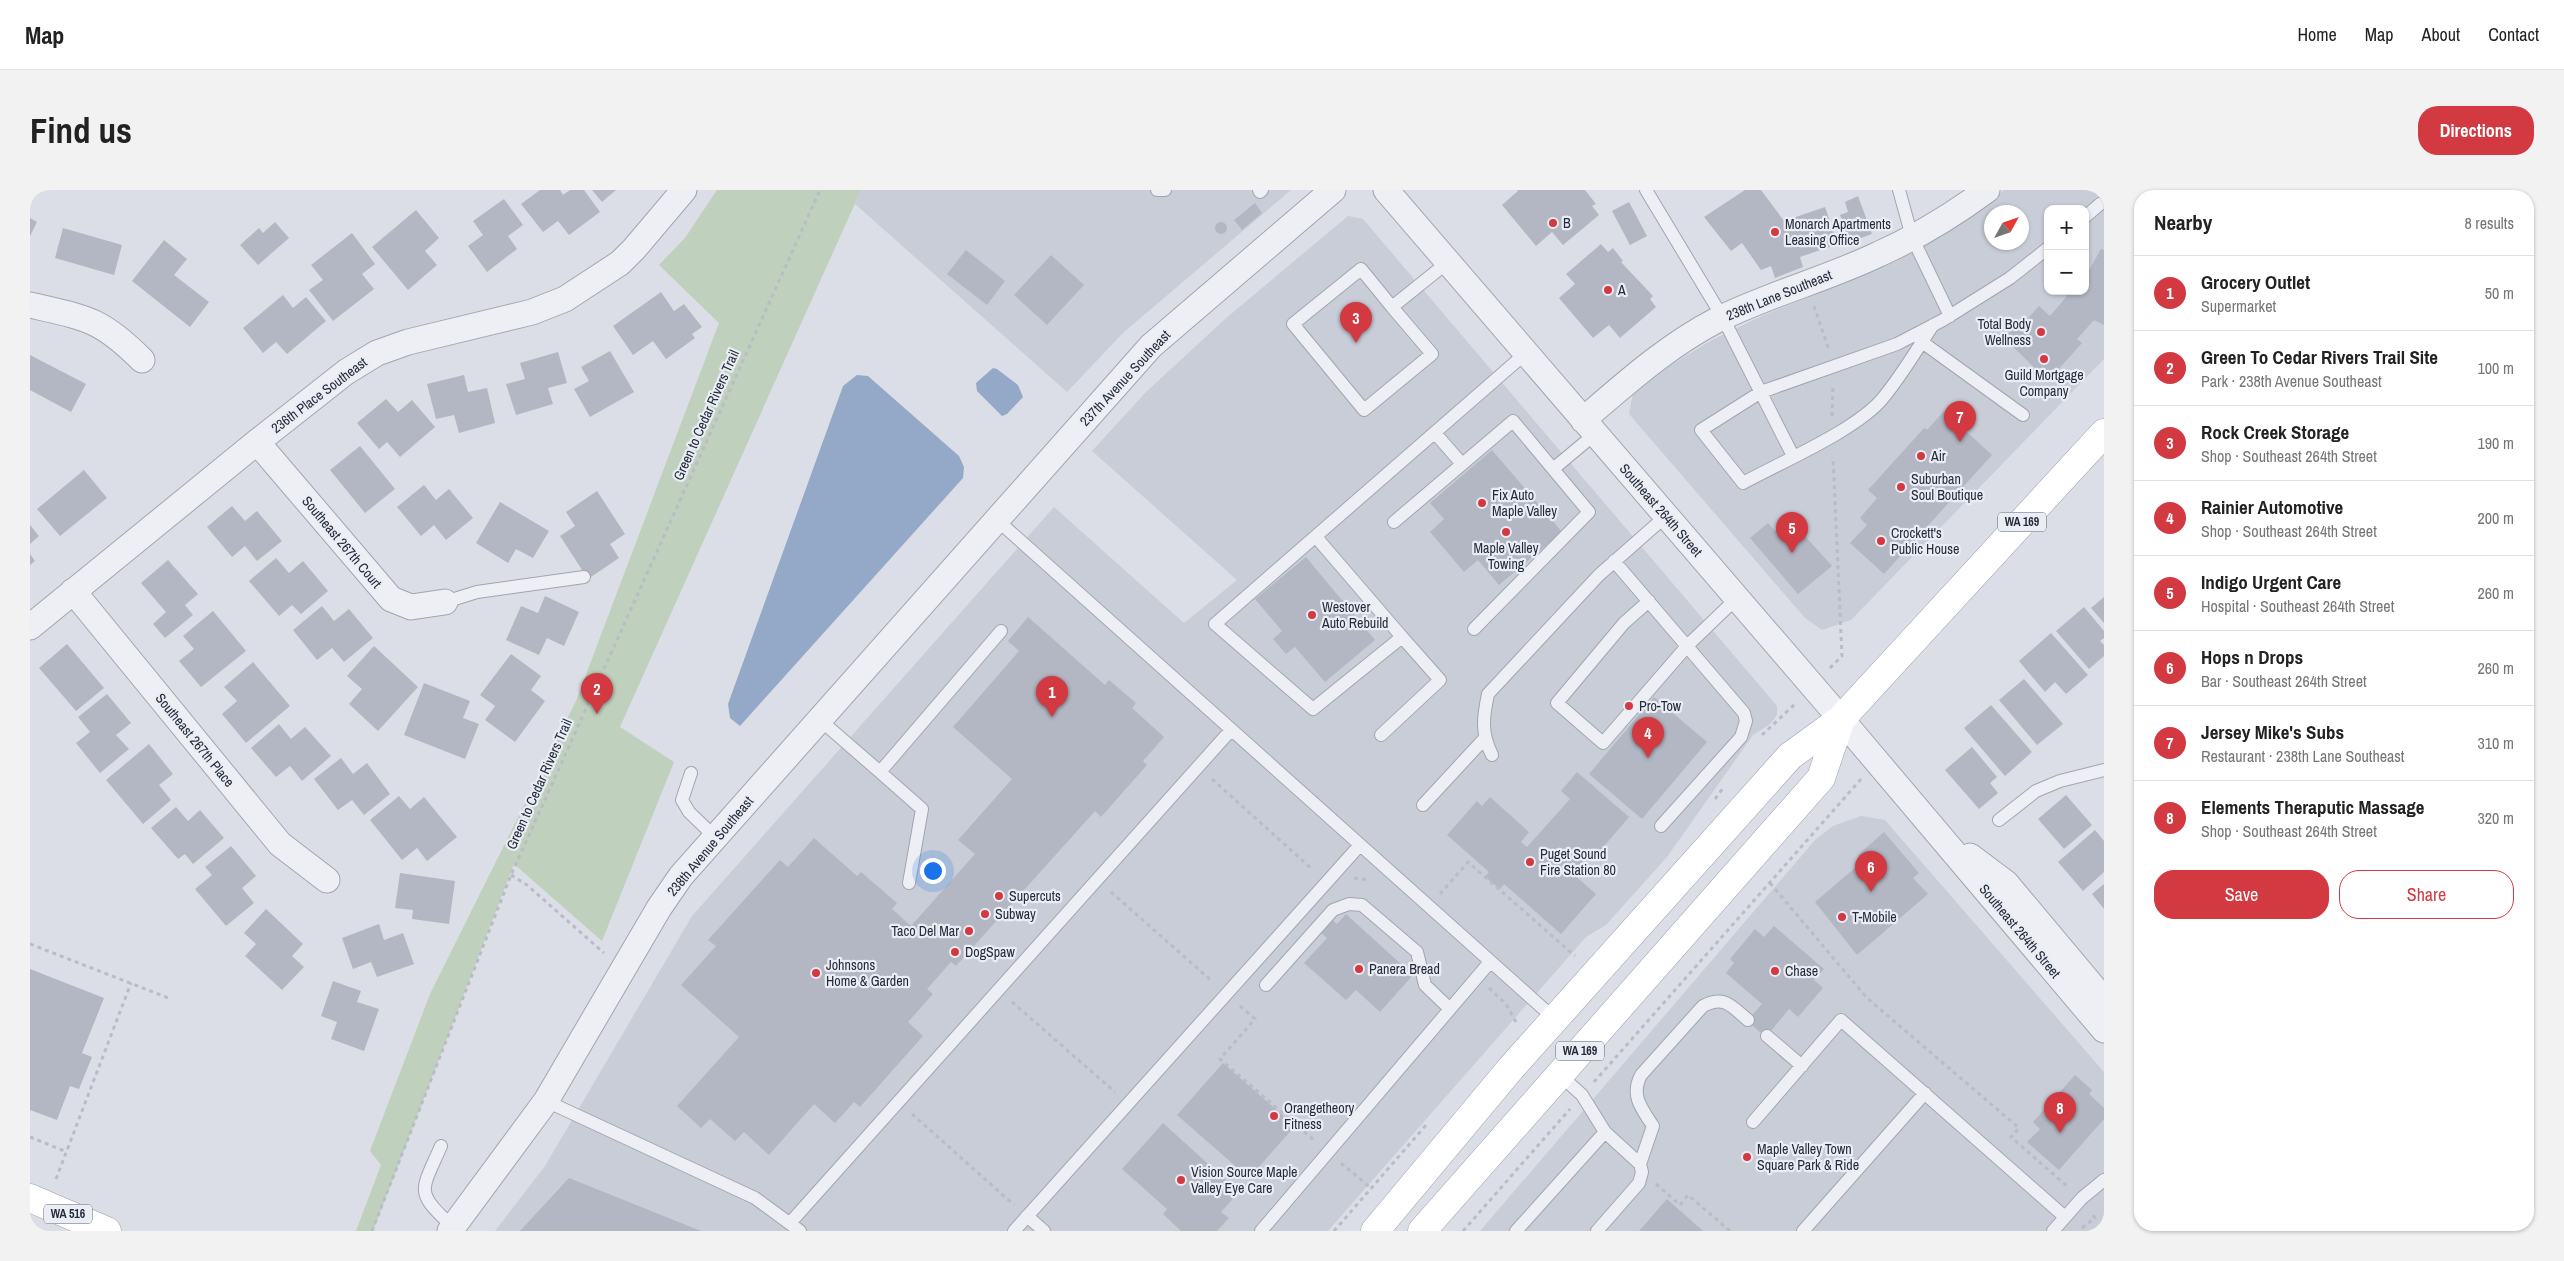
<!DOCTYPE html>
<meta charset="utf-8">
<style>
:root{--surface:#fff;--page:#f2f2f2;--text:#222;--muted:#767676;--line:#e0e0e0;--accent:#d23941}
body{margin:0;font-family:"Archivo Narrow",sans-serif;background:var(--page);color:var(--text)}
.controls{position:absolute;right:15px;top:15px;display:grid;overflow:hidden;border-radius:10px;box-shadow:0 1px 4px #0004}
.controls button{width:45px;height:45px;display:grid;place-items:center;padding:0;border:0;border-bottom:1px solid var(--line);background:var(--surface);color:var(--text);font:25px sans-serif}
.compass{position:absolute;left:1954px;top:15px;width:45px;height:45px;border-radius:50%;background:var(--surface);box-shadow:0 1px 4px #0004;rotate:50deg}
.you{position:absolute;left:902px;top:680px;width:18px;height:18px;margin:-12px;border:4px solid #fff;border-radius:50%;background:#1a73e8;box-shadow:0 0 0 8px #1a73e833}
.badge{display:grid;place-items:center;width:32px;height:32px;border-radius:50%;background:var(--accent);color:#fff;font-size:16px;font-weight:700}
.pin{position:absolute;translate:-50% -41px;filter:drop-shadow(0 1px 2px #0008)}
.pin::after{content:'';position:absolute;top:26px;width:18px;height:15px;background:inherit;clip-path:polygon(0 0,100% 0,50% 100%)}
.list{margin:0;padding:0;list-style:none}
h2{display:flex;justify-content:space-between;align-items:center;height:65px;margin:0;padding:0 20px;font-size:21px}
h2 small{font-size:16px;font-weight:400;color:var(--muted)}
.list li{display:grid;grid-template-columns:32px 1fr auto;gap:15px;align-items:center;box-sizing:border-box;height:75px;padding:0 20px;border-top:1px solid var(--line)}
.list b{display:block;font-size:19px;white-space:nowrap}
.list p{margin:0;font-size:16px;white-space:nowrap;color:var(--muted)}
.list em{font-size:16px;font-style:normal;color:var(--muted)}
.actions{display:flex;gap:10px;padding:15px 20px}
.actions a{flex:1;padding:11px 0;border:1px solid var(--accent);border-radius:20px;text-align:center;font-size:18px;color:var(--accent)}
.actions .main{background:var(--accent);color:#fff}
.map{position:relative;flex:none;width:2074px;height:1041px;overflow:hidden;border-radius:20px}
header{display:flex;align-items:center;gap:30px;box-sizing:border-box;height:70px;padding:0 25px;background:var(--surface);border-bottom:1px solid var(--line)}
header strong{font-size:24px}
nav{display:flex;gap:28px;margin-inline-start:auto;font-size:18px}
.intro{display:flex;align-items:center;justify-content:space-between;box-sizing:border-box;height:120px;padding:0 30px}
h1{margin:0;font-size:35px}
.button{padding:12px 22px;border-radius:20px;background:var(--accent);color:#fff;font-size:18px;font-weight:700}
main{display:flex;gap:30px;padding:0 30px}
aside{flex:1;background:var(--surface);border-radius:20px;box-shadow:0 1px 4px #0004}
.map>svg:first-child{display:block}
</style>
<header>
<strong>Map</strong>
<nav><a>Home</a><a>Map</a><a>About</a><a>Contact</a></nav>
</header>
<div class="intro"><h1>Find us</h1><a class="button">Directions</a></div>
<main>
<div class="map">
<svg width="2074" height="1041" viewBox="0 0 2074 1041">
<rect width="100%" height="100%" fill="#dbdee6"/>
<path fill="#c9cdd8" fill-rule="evenodd" d="M831,0h430l-167,142 -57,60 -212,-188z
M1974,0h100v169l-253,261 -29,10 -17,-12 -176,-204 4,-21 13,-13 66,-40 52,-25 135,-55 73,-45zM2018,19h37v82h-37zM1961,22h30v30h-30z
M1318,26l15,3 414,487v9l-7,9 -17,11 -86,122 -61,68 -20,12 -258,294h-833l50,-65 147,-250 362,-409 130,116 53,-43 -145,-129 53,-58 80,-74z
M1831,626l24,4 219,252v159h-624l335,-391 18,-14z"/>
<path fill="#bfd0bc" d="M687,0h144l-241,537 54,35 -72,179 -88,-77 -141,367h-17l25,-66 -11,-14 60,-157 146,-293 143,-378 -60,-58 26,-27z"/>
<path fill="#94a8c8" d="M963,178l4,1 21,16 5,12 -16,17 -5,2 -25,-25 -1,-8z
M827,185l11,1 91,80 5,11 -1,11 -223,248 -10,-8 -2,-14 115,-318z"/>
<path fill="#b2b7c3" d="M510,0h20l3,5 7,-5h14l16,22 -31,23 -11,-14 -15,11 -22,-28z
M562,0h24l-14,12z
M1487,0h68l11,14 -4,2 7,9 -36,30 -11,-13 -16,14 -34,-41 16,-14z
M1715,0h16l23,31 41,-14 13,37 -38,13 3,10 -28,11 -4,-12 -10,4 -19,-27 -11,8 -27,-34z
M1828,6l14,38 -22,8 -10,-27 8,-3 -3,-10z
M474,9l19,26 -15,11 9,13 -30,23 -19,-26 15,-11 -10,-14z
M1599,12l18,34 -17,9 -18,-34z
M1225,13l7,10 -20,17 -8,-10z
M386,20l23,28 -14,13 12,14 -29,25 -36,-43z
M0,28l7,4 -7,14z
M1185 38a6 6 0 1 1 12 0a6 6 0 1 1-12 0Z
M245,32l14,16 -31,27 -18,-20 19,-17 4,5z
M33,38l59,17 -8,30 -59,-17z
M322,43l23,31 -13,10 12,15 -41,32 -24,-31 14,-10 -12,-15z
M134,50l23,19 -13,16 35,27 -19,25 -58,-46z
M1571,54l7,8 5,-4 10,13 -2,1 32,34 -3,3 6,8 -36,31 -11,-13 -16,13 -34,-40 16,-14 -9,-10z
M2071,59l3,1v75l-10,-5 -17,19 5,4 -34,38 -44,-43 17,-19 4,3 14,-16 11,10 17,-20 -3,-2 2,-3h19v-14z
M936,60l39,31 -18,24 -40,-31z
M1021,65l33,30 -37,40 -33,-30z
M631,102l13,19 10,-7 18,23 -10,7 3,4 -29,21 -13,-18 -20,14 -20,-29z
M253,105l10,13 13,-11 20,24 -39,33 -11,-12 -13,11 -20,-25z
M580,161l24,41 -44,25 -16,-28 15,-8 -8,-14z
M528,162l9,31 -19,5 5,16 -37,11 -10,-31 19,-5 -5,-16z
M0,165l56,29 -15,28 -41,-22z
M434,185l4,17 19,-4 8,35 -36,10 -5,-18 -18,4 -9,-35z
M356,209l12,13 14,-12 23,27 -35,30 -13,-15 -8,7 -22,-26z
M1914,221l48,44 -108,119 -34,-31 17,-18 -7,-7 17,-20 -9,-8 56,-62 3,2z
M330,256l35,43 -30,24 -35,-43z
M1462,260l70,82 -63,53 -21,-25 -14,12 -34,-40 14,-13 -14,-16z
M54,280l23,28 -47,38 -23,-27z
M394,295l12,15 13,-11 24,29 -27,22 -12,-15 -13,11 -24,-29z
M567,301l28,43 -15,10 9,14 -31,21 -28,-43 15,-10 -9,-14z
M470,312l49,29 -16,27 -17,-9 -8,14 -32,-20z
M202,316l13,15 12,-10 25,30 -25,20 -12,-15 -13,11 -25,-30z
M1761,330l3,4 4,-3 10,12 -3,3 27,30 -34,28 -48,-56 18,-15 7,8z
M0,335l9,11 -9,8z
M0,364l5,7 -5,4z
M1276,367l69,83 -50,42 -30,-35 -9,7 -13,-15 9,-8 -27,-32z
M246,368l13,15 14,-12 25,30 -27,23 -9,-9 -13,11 -30,-35z
M138,370l30,34 -13,11 8,10 -28,23 -12,-14 13,-12 -25,-29z
M515,406l34,16 -15,34 -17,-8 -8,17 -33,-15 15,-34 17,7z
M2074,407v26l-13,-15z
M292,416l12,15 15,-12 24,29 -29,24 -12,-14 -15,12 -24,-30z
M2054,417l20,24v7l-4,3 4,4v11l-15,13 -33,-38z
M183,421l33,40 -45,36 -22,-26 15,-12 -11,-13z
M998,427l77,68 4,-5 27,23 -4,5 32,29 -21,24 4,4 -46,52 -6,-6 -139,155 -5,-4 -24,27 6,5 -25,28 15,14 -63,71 -6,-5 -19,21 -21,-19 -45,51 -25,-23 -9,9 -25,-22 -9,9 -24,-22 62,-69 -58,-52 35,-39 -8,-6 72,-80 8,7 26,-29 43,38 4,-4 36,31 -5,6 19,17 64,-72 -17,-14 54,-61 -59,-52 66,-76 -11,-10z
M2021,443l37,42 -22,19 -11,-12 -10,10 -26,-31z
M37,454l37,44 -28,23 -37,-43z
M344,456l44,41 -40,44 -29,-27 13,-15 -15,-13z
M481,464l30,22 -10,14 14,11 -30,41 -30,-22 10,-14 -15,-11z
M223,472l37,44 -44,37 -24,-29 15,-13 -13,-14z
M1994,489l39,45 -26,21 -38,-45z
M394,493l46,18 -7,17 16,6 -14,35 -61,-24z
M77,504l24,29 -15,12 13,14 -29,24 -24,-30 14,-11 -12,-15z
M1624,507l53,45 -65,77 -53,-45z
M1961,515l41,47 -27,24 -41,-48z
M249,534l12,15 14,-12 26,29 -29,25 -12,-15 -14,11 -25,-29z
M119,554l24,30 -14,11 12,15 -28,24 -37,-44z
M1942,557l25,30 -7,6 8,10 -19,16 -34,-39z
M311,568l12,16 14,-11 23,31 -26,21 -12,-15 -14,10 -24,-31z
M1547,582l52,45 -30,35 -5,-4 -22,25 24,21 -35,40 -57,-50 -4,5 -15,-12 4,-5 -42,-37 30,-34 5,5 8,-9 39,35 -8,10 6,5 43,-48 -9,-8z
M2036,605l26,30 -28,24 -26,-30z
M369,606l11,13 14,-12 33,40 -30,24 -10,-13 -15,12 -32,-40z
M146,617l12,14 12,-11 24,28 -31,26 -8,-10 -7,5 -27,-31z
M2065,640l9,11v31l-21,19 -25,-29z
M1854,642l35,41 -6,5 15,16 -71,61 -42,-53 48,-41 -5,-6z
M201,656l25,30 -14,12 12,15 -28,23 -31,-37 17,-14 -7,-8z
M370,683l55,8 -6,43 -37,-5 1,-9 -18,-2z
M2074,694v25l-12,-15z
M236,719l37,35 -11,12 12,11 -22,23 -37,-34 11,-12 -12,-11z
M1316,724l67,61 -33,37 -24,-22 -10,10 -42,-37 23,-25 -9,-8 12,-13 7,7z
M349,734l5,16 19,-7 11,31 -37,13 -6,-15 -18,7 -11,-31z
M1744,736l50,43 -10,11 9,8 -25,29 -9,-8 -23,28 -19,-16 15,-17 -36,-31 8,-10 -4,-4 25,-30 9,8z
M0,779l74,29 -22,55 10,4 -13,32 -9,-3 -13,34 -27,-10z
M303,791l28,10 -4,11 22,7 -15,42 -33,-12 6,-17 -16,-6z
M1193,873l72,63 -46,52 -72,-63z
M2045,885l17,15 -3,4 15,14v11l-45,51 -32,-28 13,-13 -7,-7z
M1133,933l76,69 -18,20 8,6 -12,13h-36l-18,-17 4,-5 -45,-40z
M539,988l132,53h-181z
M1637,1009l36,32h-64z"/>
<g fill="none" stroke-linecap="round" stroke-linejoin="round">
<defs>
<path id="lane" d="M1127,0h8
M1229,0l1,2 2,-2
M1616,0l77,128 70,138
M1869,0l13,47 38,79
M2055,27l15,-13
M1362,117l40,47 -68,56 -71,-86 68,-55 31,38 56,-45
M1903,135c-16,24 -31,50 -50,73 -26,32 -102,64 -140,85l-42,-53 60,-38 136,-48 46,-24 67,-42 38,-30
M1892,152l101,73
M1405,243l27,31
M966,329l560,501
M1364,332l119,-101 40,48 42,-35
M1286,347l86,100 -89,72 -98,-85 311,-271
M1584,371l130,152 2,8 -5,16 -80,89
M1619,411l-25,22 -67,80 46,40 85,-98 49,-47
M415,412l32,-10 107,-15
M1444,439l115,-117 -36,-43
M789,529l61,53 121,-141
M1351,545l59,-55 -38,-43
M1462,565c-11,-22 -9,-37 -4,-61l111,-119 67,-59
M850,582l42,37 -13,74
M661,583l-9,27 7,12 26,25
M1393,615l61,-66
M1969,630l37,-29 24,-10 44,-11
M1236,795l67,-75 16,-6 13,1 55,47 8,33 25,24
M1737,846l35,30
M1530,885l22,20 23,37 35,32 2,8 -3,11 -42,48
M516,911l209,97 45,33
M1723,932l88,-102 224,197
M411,956c-20,46 -27,45 12,81
M1610,974l13,-38c-11,-17 -23,-30 -12,-51l62,-69c22,-11 28,0 45,14
M997,1026l17,15
M760,1033l441,-493
M984,1041l346,-386
M1231,1041l229,-269
M1486,1041l89,-99
M1773,1041l122,-138
M2023,1041l29,-33 22,-18"/>
<path id="street" d="M1356,0l455,529 263,311
M0,115c56,13 70,13 112,55
M1553,230c43,-37 84,-74 134,-100 52,-26 110,-41 162,-66 38,-17 74,-39 108,-64
M227,252l134,157 20,8 34,-5
M43,401l207,253 47,36
M0,437l227,-185 89,-70 31,-19 31,-11 124,-30 33,-13 55,-36 14,-14 50,-59
M1940,666l36,27 98,117
M420,1041l96,-130 113,-193 22,-32 470,-530 182,-156"/>
<path id="primary" d="M0,1008l77,33
M1345,1041l136,-163 279,-312 51,-37 263,-286
M1392,1041l399,-453 20,-59"/>
</defs>
<use href="#lane" stroke="#a1a5b0" stroke-width="14"/>
<use href="#street" stroke="#a1a5b0" stroke-width="27"/>
<use href="#primary" stroke="#9aa1b2" stroke-width="29"/>
<path stroke="#babcc4" stroke-width="3" stroke-dasharray="4 4" stroke-linecap="butt" d="M1784,116l15,44
M1802,226l1,-31
M1800,478l12,-12 -9,-199
M1732,545l34,-32
M1182,589l101,91
M1685,609l8,-11
M481,685l16,10 77,68
M1324,688l16,2
M1740,693l97,115 152,130 -8,9 57,50
M1081,702l102,90
M1410,704l28,-32 107,94
M0,754l141,55
M1459,798l17,16 11,20
M982,812l103,90
M1210,816l15,13 -35,40 95,82
M1564,892l267,-303
M882,924l102,91
M0,947l37,15
M1311,973l30,25
M26,989l75,-196
M1626,994l24,21 8,-10 42,36
M2052,1038l13,-10 -3,-4
M342,1041l139,-356 309,-685
M1304,1041l93,-107
M1433,1041l107,-122"/>
<use href="#lane" stroke="#eeeff4" stroke-width="12"/>
<use href="#street" stroke="#eeeff4" stroke-width="25"/>
<use href="#primary" stroke="#fff" stroke-width="28"/>
</g>
<g fill="#d23941" stroke="#eaedf4" stroke-width="2">
<circle cx="1523" cy="33" r="5"/>
<circle cx="1745" cy="42" r="5"/>
<circle cx="1578" cy="100" r="5"/>
<circle cx="2011" cy="142" r="5"/>
<circle cx="2014" cy="169" r="5"/>
<circle cx="1891" cy="266" r="5"/>
<circle cx="1871" cy="297" r="5"/>
<circle cx="1452" cy="313" r="5"/>
<circle cx="1476" cy="342" r="5"/>
<circle cx="1851" cy="351" r="5"/>
<circle cx="1282" cy="425" r="5"/>
<circle cx="1599" cy="516" r="5"/>
<circle cx="1500" cy="672" r="5"/>
<circle cx="969" cy="706" r="5"/>
<circle cx="955" cy="724" r="5"/>
<circle cx="1812" cy="727" r="5"/>
<circle cx="939" cy="741" r="5"/>
<circle cx="925" cy="762" r="5"/>
<circle cx="1329" cy="779" r="5"/>
<circle cx="1745" cy="781" r="5"/>
<circle cx="786" cy="783" r="5"/>
<circle cx="1244" cy="926" r="5"/>
<circle cx="1717" cy="967" r="5"/>
<circle cx="1151" cy="990" r="5"/>
</g>
<g text-anchor="middle" stroke-width="4.5" stroke-linejoin="round" paint-order="stroke">
<g fill="#eaedf4" stroke="#606573" stroke-width="1">
<rect x="1968" y="322.5" width="48" height="19" rx="4"/>
<rect x="1526" y="851.5" width="48" height="19" rx="4"/>
<rect x="14" y="1014.5" width="48" height="19" rx="4"/>
</g>
<g font-size="12" font-weight="bold" fill="#252b3c">
<text x="1992" y="336">WA 169</text>
<text x="1550" y="865">WA 169</text>
<text x="38" y="1028">WA 516</text>
</g>
<g font-size="14" fill="#252b3c" stroke="#eaedf4" text-anchor="start">
<text x="1533" y="38">B</text>
<text x="1755" y="39">Monarch Apartments<tspan x="1755" dy="16">Leasing Office</tspan></text>
<text x="1588" y="105">A</text>
<text x="2001" y="139" text-anchor="end">Total Body<tspan x="2001" dy="16">Wellness</tspan></text>
<text x="2014" y="190" text-anchor="middle">Guild Mortgage<tspan x="2014" dy="16">Company</tspan></text>
<text x="1901" y="271">Air</text>
<text x="1881" y="294">Suburban<tspan x="1881" dy="16">Soul Boutique</tspan></text>
<text x="1462" y="310">Fix Auto<tspan x="1462" dy="16">Maple Valley</tspan></text>
<text x="1861" y="348">Crockett's<tspan x="1861" dy="16">Public House</tspan></text>
<text x="1476" y="363" text-anchor="middle">Maple Valley<tspan x="1476" dy="16">Towing</tspan></text>
<text x="1292" y="422">Westover<tspan x="1292" dy="16">Auto Rebuild</tspan></text>
<text x="1609" y="521">Pro-Tow</text>
<text x="1510" y="669">Puget Sound<tspan x="1510" dy="16">Fire Station 80</tspan></text>
<text x="979" y="711">Supercuts</text>
<text x="965" y="729">Subway</text>
<text x="1822" y="732">T-Mobile</text>
<text x="929" y="746" text-anchor="end">Taco Del Mar</text>
<text x="935" y="767">DogSpaw</text>
<text x="796" y="780">Johnsons<tspan x="796" dy="16">Home &amp; Garden</tspan></text>
<text x="1339" y="784">Panera Bread</text>
<text x="1755" y="786">Chase</text>
<text x="1254" y="923">Orangetheory<tspan x="1254" dy="16">Fitness</tspan></text>
<text x="1727" y="964">Maple Valley Town<tspan x="1727" dy="16">Square Park &amp; Ride</tspan></text>
<text x="1161" y="987">Vision Source Maple<tspan x="1161" dy="16">Valley Eye Care</tspan></text>
</g>
<g font-size="14" fill="#252b3c" stroke="#eaedf4">
<text transform="translate(1749 105) rotate(-22)" y="5">238th Lane Southeast</text>
<text transform="translate(1095 188) rotate(-47)" y="5">237th Avenue Southeast</text>
<text transform="translate(289 205) rotate(-37)" y="5">236th Place Southeast</text>
<text transform="translate(676 225) rotate(-66)" y="5">Green to Cedar Rivers Trail</text>
<text transform="translate(1631 320) rotate(49)" y="5">Southeast 264th Street</text>
<text transform="translate(312 352) rotate(50)" y="5">Southeast 267th Court</text>
<text transform="translate(165 550) rotate(51)" y="5">Southeast 267th Place</text>
<text transform="translate(509 594) rotate(-66)" y="5">Green to Cedar Rivers Trail</text>
<text transform="translate(680 656) rotate(-50)" y="5">238th Avenue Southeast</text>
<text transform="translate(1990 741) rotate(50)" y="5">Southeast 264th Street</text>
</g>
</g>
</svg>
<div class="controls">
<button>+</button>
<button>−</button>
</div>
<svg class="compass" viewBox="-18 -18 36 36"><path d="M0-13l5 13h-10z" fill="#e53935"/><path d="M0 13l5-13h-10z" fill="#767676"/></svg>
<div class="you"></div>
<div class="pin badge" style="left:1022px;top:527px">1</div>
<div class="pin badge" style="left:567px;top:524px">2</div>
<div class="pin badge" style="left:1326px;top:153px">3</div>
<div class="pin badge" style="left:1618px;top:568px">4</div>
<div class="pin badge" style="left:1762px;top:363px">5</div>
<div class="pin badge" style="left:1841px;top:702px">6</div>
<div class="pin badge" style="left:1930px;top:252px">7</div>
<div class="pin badge" style="left:2030px;top:943px">8</div>
</div>
<aside>
<h2>Nearby<small>8 results</small></h2>
<ul class="list">
<li><span class="badge">1</span><div><b>Grocery Outlet</b><p>Supermarket</p></div><em>50 m</em></li>
<li><span class="badge">2</span><div><b>Green To Cedar Rivers Trail Site</b><p>Park · 238th Avenue Southeast</p></div><em>100 m</em></li>
<li><span class="badge">3</span><div><b>Rock Creek Storage</b><p>Shop · Southeast 264th Street</p></div><em>190 m</em></li>
<li><span class="badge">4</span><div><b>Rainier Automotive</b><p>Shop · Southeast 264th Street</p></div><em>200 m</em></li>
<li><span class="badge">5</span><div><b>Indigo Urgent Care</b><p>Hospital · Southeast 264th Street</p></div><em>260 m</em></li>
<li><span class="badge">6</span><div><b>Hops n Drops</b><p>Bar · Southeast 264th Street</p></div><em>260 m</em></li>
<li><span class="badge">7</span><div><b>Jersey Mike's Subs</b><p>Restaurant · 238th Lane Southeast</p></div><em>310 m</em></li>
<li><span class="badge">8</span><div><b>Elements Theraputic Massage</b><p>Shop · Southeast 264th Street</p></div><em>320 m</em></li>
</ul>
<div class="actions"><a class="main">Save</a><a>Share</a></div>
</aside>
</main>
